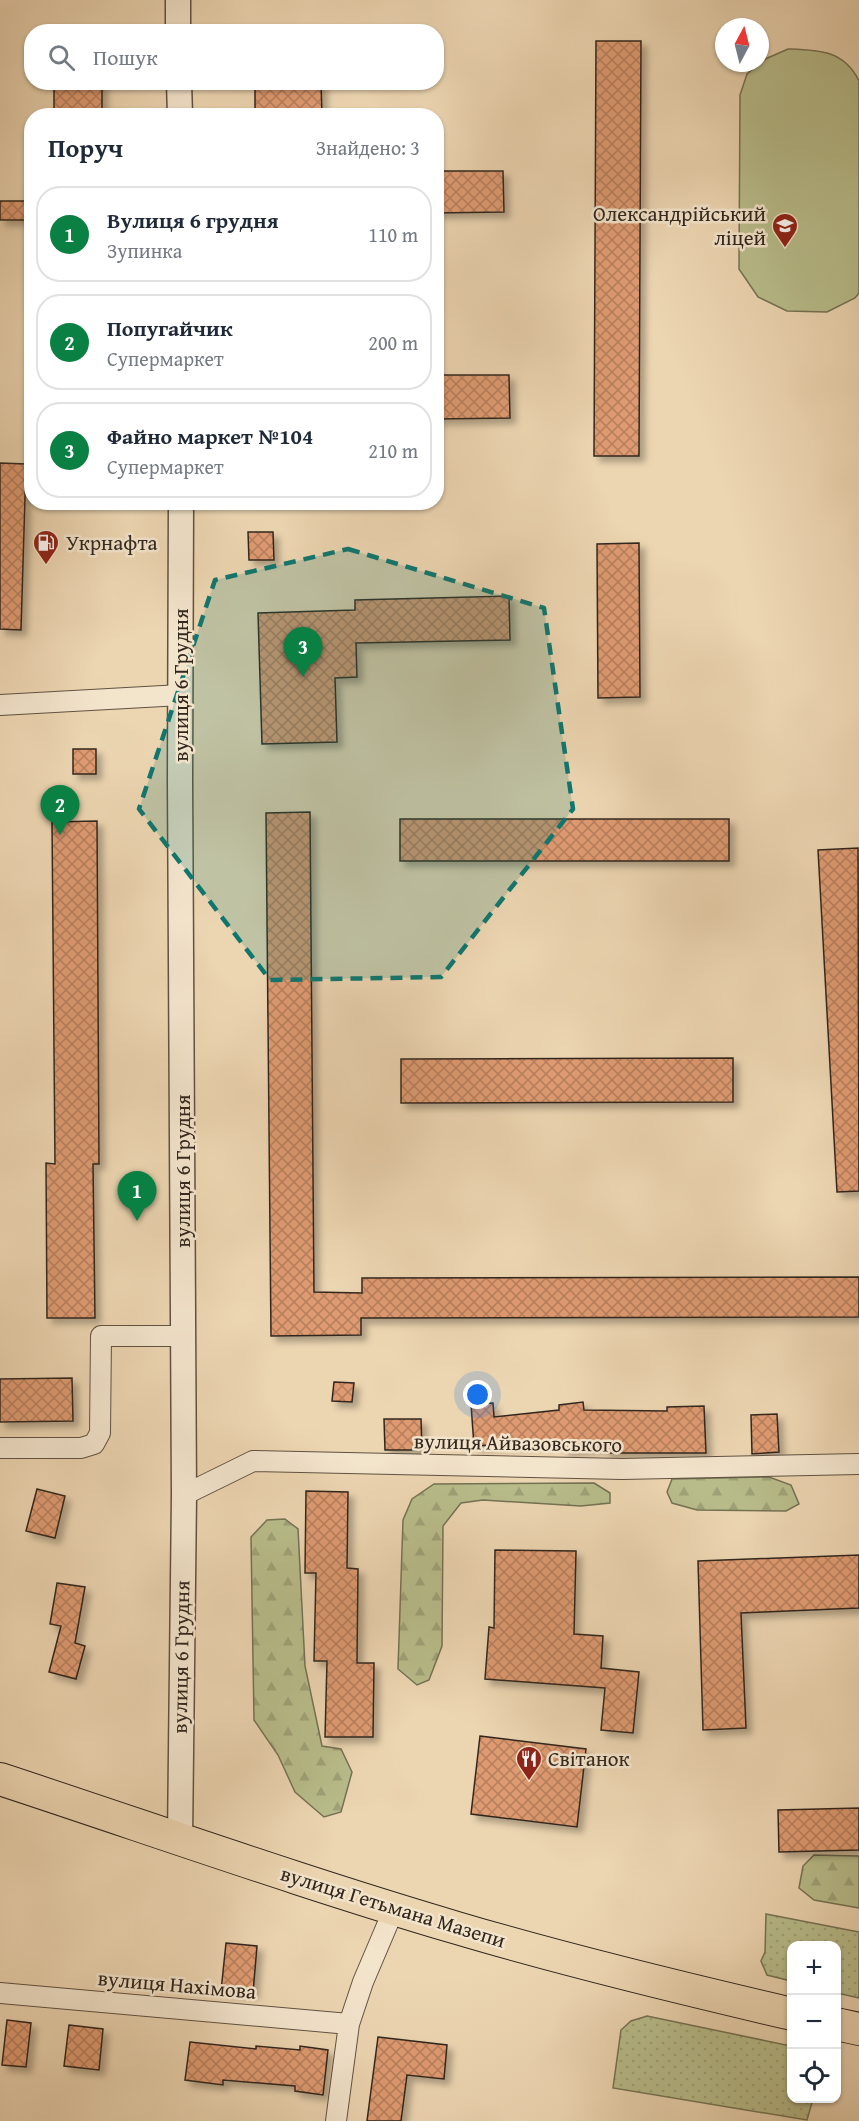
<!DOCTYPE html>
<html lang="uk">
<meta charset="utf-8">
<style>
:root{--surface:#fff;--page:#f6f6f7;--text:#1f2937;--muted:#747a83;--line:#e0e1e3;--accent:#0b8043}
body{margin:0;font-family:"Gentium Book Plus",serif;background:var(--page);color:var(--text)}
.controls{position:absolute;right:18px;bottom:18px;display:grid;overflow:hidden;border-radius:12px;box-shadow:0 2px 4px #0004}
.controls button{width:54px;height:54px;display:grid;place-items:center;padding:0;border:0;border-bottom:2px solid var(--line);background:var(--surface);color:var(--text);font:30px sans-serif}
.compass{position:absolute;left:715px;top:18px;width:54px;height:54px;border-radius:50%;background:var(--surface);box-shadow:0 2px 4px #0004;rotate:7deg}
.you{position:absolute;left:478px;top:1395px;width:21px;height:21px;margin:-15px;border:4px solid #fff;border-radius:50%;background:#1a73e8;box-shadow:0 0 0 9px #1a73e833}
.badge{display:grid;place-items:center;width:39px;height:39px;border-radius:50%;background:var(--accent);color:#fff;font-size:20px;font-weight:700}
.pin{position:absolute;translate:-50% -50px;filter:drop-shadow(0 2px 3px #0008)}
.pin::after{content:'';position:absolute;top:32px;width:21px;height:18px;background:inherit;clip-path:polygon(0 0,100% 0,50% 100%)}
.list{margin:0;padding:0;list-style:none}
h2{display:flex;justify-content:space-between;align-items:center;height:78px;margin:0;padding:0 24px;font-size:26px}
h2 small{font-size:20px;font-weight:400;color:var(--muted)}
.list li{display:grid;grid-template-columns:39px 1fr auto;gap:18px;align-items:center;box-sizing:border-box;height:96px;margin:0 12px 12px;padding:0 12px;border:2px solid var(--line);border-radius:24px}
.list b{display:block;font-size:22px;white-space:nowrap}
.list p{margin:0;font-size:20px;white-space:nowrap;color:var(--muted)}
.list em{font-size:20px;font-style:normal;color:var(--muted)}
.icon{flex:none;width:33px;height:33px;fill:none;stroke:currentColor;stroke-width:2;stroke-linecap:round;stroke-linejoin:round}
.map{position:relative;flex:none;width:859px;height:2121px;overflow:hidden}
.search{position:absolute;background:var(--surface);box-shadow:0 2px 4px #0004;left:24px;top:24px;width:420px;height:66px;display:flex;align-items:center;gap:15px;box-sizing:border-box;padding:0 21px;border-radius:24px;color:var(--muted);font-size:22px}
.panel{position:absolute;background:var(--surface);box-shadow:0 2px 4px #0004;left:24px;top:108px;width:420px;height:402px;border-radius:24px}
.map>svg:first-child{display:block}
</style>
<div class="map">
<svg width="859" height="2121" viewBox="0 0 859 2121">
<defs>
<pattern id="grass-dots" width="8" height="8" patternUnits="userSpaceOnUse" patternTransform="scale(1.5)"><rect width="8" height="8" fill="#b8bd8b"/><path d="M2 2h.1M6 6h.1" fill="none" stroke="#9fa278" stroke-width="1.8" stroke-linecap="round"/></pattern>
<pattern id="forest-firs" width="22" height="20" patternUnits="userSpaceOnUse" patternTransform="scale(1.5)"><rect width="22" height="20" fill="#b8bd8b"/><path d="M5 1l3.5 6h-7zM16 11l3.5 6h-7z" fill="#9fa278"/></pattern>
<pattern id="building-cross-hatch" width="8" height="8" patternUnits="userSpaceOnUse" patternTransform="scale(1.5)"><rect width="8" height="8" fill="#de9a71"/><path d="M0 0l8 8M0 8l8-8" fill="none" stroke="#b57e5c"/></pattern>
<filter id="shadow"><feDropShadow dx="5.5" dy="5.5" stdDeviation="3" flood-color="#0004"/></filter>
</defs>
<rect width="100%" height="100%" fill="#ecd5b1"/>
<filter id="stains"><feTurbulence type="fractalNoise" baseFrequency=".00333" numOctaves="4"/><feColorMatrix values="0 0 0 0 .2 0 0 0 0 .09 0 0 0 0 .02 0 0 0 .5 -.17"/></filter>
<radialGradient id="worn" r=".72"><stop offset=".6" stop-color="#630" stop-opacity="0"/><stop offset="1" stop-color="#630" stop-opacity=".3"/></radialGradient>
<path fill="url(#grass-dots)" stroke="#757254" stroke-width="1.5" d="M766,1914l93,18v66l-22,-5 -1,-47h-44l-1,35 -24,-6 -6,-14 4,-9z
M647,2016l144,30 1,52 21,1 -6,21 -194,-32 8,-58 10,-9z"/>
<path fill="url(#forest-firs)" stroke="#757254" stroke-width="1.5" d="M769,1477l22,8 8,19 -13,7 -89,-1 -25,-7 -5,-11 5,-13z
M594,1483l16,10v10l-29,3 -98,-6 -22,3 -18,23 -1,120 -13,34 -12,5 -19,-16 5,-149 9,-21 22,-15z
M285,1519l13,10 7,137 17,80 19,3 11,23 -11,40 -17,5 -29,-25 -17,-37 -24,-35 -3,-183 16,-17z
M814,1855l45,1v52l-45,-8 -15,-12 4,-22z"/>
<path fill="#b8bd8b" stroke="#757254" stroke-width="1.5" d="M788,49c30,1 56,1 71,32v212l-4,5 -28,14 -40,-1 -29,-14 -19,-28 1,-174 7,-21 16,-14z"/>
<path fill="url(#building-cross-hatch)" stroke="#32271e" stroke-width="1.5" filter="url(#shadow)" d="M596,41h45l-2,415h-45z
M54,82h48v34h-48z
M255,82h66l1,34h-67z
M436,171h67l1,41 -68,1z
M0,201h32v19h-32z
M436,375h73l1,43 -74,1z
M0,463l26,1 -5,166 -21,-1z
M248,532h25l1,28h-25z
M639,543l1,154 -42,1 -1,-154z
M509,596l1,44 -154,3 1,34 -22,1 2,64 -75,2 -4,-131 97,-3v-10z
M73,749h23v25h-23z
M310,812l4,480 48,1v-15l497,-1v40l-498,1v17l-90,1 -5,-523z
M400,819h329v42h-329z
M97,821l2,343h-6l2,154h-48l-1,-155 9,1 -3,-342z
M858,848l1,343 -22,1 -19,-342z
M733,1058v44l-332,1v-44z
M72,1378l1,43 -73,1v-43z
M334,1382l20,1 -2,19 -20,-1z
M583,1402l1,8 83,1v-4l37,-1 2,47h-101v-7l-41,5 -1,-10 -89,5 -3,-42 22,-1 1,14 65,-7v-5z
M777,1414l2,38 -27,2 -1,-39z
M384,1419h37l1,31h-37z
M37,1489l28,7 -10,42 -29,-7z
M306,1491l42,1 -1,76 11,1 -1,94h17l-1,74h-48l2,-76h-13l2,-88h-11z
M495,1550l81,1 -2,83 29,2 -2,32 38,4 -6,61 -32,-3 4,-42 -120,-9 4,-52 5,1z
M859,1555v53l-118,5 5,115 -43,2 -5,-169z
M57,1583l28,4 -10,56 10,3 -9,33 -27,-7 12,-46 -11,-2z
M480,1736l106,13 -9,78 -106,-13z
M859,1808v42l-80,2 -1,-42z
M226,1943l31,3 -4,47 -32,-2z
M7,2020l24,3 -5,44 -24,-2z
M69,2025l34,4 -4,41 -35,-4z
M378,2037l69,8 -3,34 -37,-4 -6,46h-34z
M190,2042l66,7v-3l44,4v-4l28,4 -5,45 -28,-4v-5l-72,-6v5l-38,-5z"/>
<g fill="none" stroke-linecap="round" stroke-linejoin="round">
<defs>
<path id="minor" d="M0,705l181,-10
M0,1448h81l13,-4 6,-11 1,-97h83
M184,1495l69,-34 369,8 237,-5
M0,1993l349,31
M336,2121l13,-97 14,-42 31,-73"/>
<path id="tertiary" d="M178,0v32
M179,82l1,34
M180,1839l4,-344 -4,-715 1,-278"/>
<path id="trunk" d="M0,1779c152,50 304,104 457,149 111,33 223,60 335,86
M836,2024l23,5"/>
</defs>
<use href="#minor" stroke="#605243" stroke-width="22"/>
<use href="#tertiary" stroke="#605243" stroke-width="27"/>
<use href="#trunk" stroke="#32271e" stroke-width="34"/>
<use href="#minor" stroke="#f3e4cc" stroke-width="20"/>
<use href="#tertiary" stroke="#f3e4cc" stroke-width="24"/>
<use href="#trunk" stroke="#ecd5b1" stroke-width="32"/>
</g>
<path fill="#0f766e" fill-opacity="0.2" stroke="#0f766e" stroke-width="4.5" stroke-dasharray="12 8" stroke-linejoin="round" d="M348,549l196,59 29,201 -132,168 -171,3 -131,-171 76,-229z"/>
<defs>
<symbol id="school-pin" viewBox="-11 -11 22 30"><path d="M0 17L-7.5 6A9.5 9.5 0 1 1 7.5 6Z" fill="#8f2418" stroke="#f3e4cc"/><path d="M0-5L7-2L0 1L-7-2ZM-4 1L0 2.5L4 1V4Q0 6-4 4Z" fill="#fff"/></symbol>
<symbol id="fuel-pin" viewBox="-11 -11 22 30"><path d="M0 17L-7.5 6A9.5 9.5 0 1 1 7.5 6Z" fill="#8f2418" stroke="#f3e4cc"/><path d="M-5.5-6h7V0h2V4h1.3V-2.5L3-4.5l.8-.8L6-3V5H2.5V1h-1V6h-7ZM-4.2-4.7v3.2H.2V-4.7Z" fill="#fff"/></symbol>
<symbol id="restaurant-pin" viewBox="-11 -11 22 30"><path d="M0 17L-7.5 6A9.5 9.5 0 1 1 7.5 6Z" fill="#8f2418" stroke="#f3e4cc"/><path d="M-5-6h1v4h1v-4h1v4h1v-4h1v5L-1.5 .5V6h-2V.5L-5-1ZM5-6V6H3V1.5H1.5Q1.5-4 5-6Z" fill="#fff"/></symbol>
</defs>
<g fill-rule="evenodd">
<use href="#school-pin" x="770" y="211" width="30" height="40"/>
<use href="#fuel-pin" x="31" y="528" width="30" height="40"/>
<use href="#restaurant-pin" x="514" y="1744" width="30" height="40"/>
</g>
<g text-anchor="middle" stroke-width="5" stroke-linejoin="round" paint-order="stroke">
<g font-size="21" fill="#32271e" stroke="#f3e4cc" text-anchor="start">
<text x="766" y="221" text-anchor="end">Олександрійський<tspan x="766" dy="24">ліцей</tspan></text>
<text x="66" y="550">Укрнафта</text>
<text x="548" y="1766">Світанок</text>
</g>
<g font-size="21" fill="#32271e" stroke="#f3e4cc">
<text transform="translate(181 685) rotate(-90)" y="7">вулиця 6 Грудня</text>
<text transform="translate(183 1171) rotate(-90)" y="7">вулиця 6 Грудня</text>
<text transform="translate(518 1443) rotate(1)" y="7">вулиця Айвазовського</text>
<text transform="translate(181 1657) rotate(-89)" y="7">вулиця 6 Грудня</text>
<text transform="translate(393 1907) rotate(17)" y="7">вулиця Гетьмана Мазепи</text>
<text transform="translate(177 1985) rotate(5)" y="7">вулиця Нахімова</text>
</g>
</g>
<rect width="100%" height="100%" filter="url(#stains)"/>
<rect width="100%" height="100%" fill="url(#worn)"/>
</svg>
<div class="controls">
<button>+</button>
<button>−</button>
<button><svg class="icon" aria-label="locate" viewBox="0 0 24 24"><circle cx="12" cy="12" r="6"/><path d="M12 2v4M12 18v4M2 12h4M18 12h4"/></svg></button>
</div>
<svg class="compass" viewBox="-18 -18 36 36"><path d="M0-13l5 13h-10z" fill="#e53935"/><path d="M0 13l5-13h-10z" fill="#747a83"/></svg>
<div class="you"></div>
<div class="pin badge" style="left:137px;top:1221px">1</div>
<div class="pin badge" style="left:60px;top:835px">2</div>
<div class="pin badge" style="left:303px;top:677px">3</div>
<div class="search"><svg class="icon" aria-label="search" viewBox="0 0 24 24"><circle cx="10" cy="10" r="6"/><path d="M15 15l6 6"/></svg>Пошук</div>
<section class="panel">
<h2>Поруч<small>Знайдено: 3</small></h2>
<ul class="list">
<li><span class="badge">1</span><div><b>Вулиця 6 грудня</b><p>Зупинка</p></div><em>110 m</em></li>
<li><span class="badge">2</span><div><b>Попугайчик</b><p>Супермаркет</p></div><em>200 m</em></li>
<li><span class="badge">3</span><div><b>Файно маркет №104</b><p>Супермаркет</p></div><em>210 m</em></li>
</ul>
</section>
</div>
